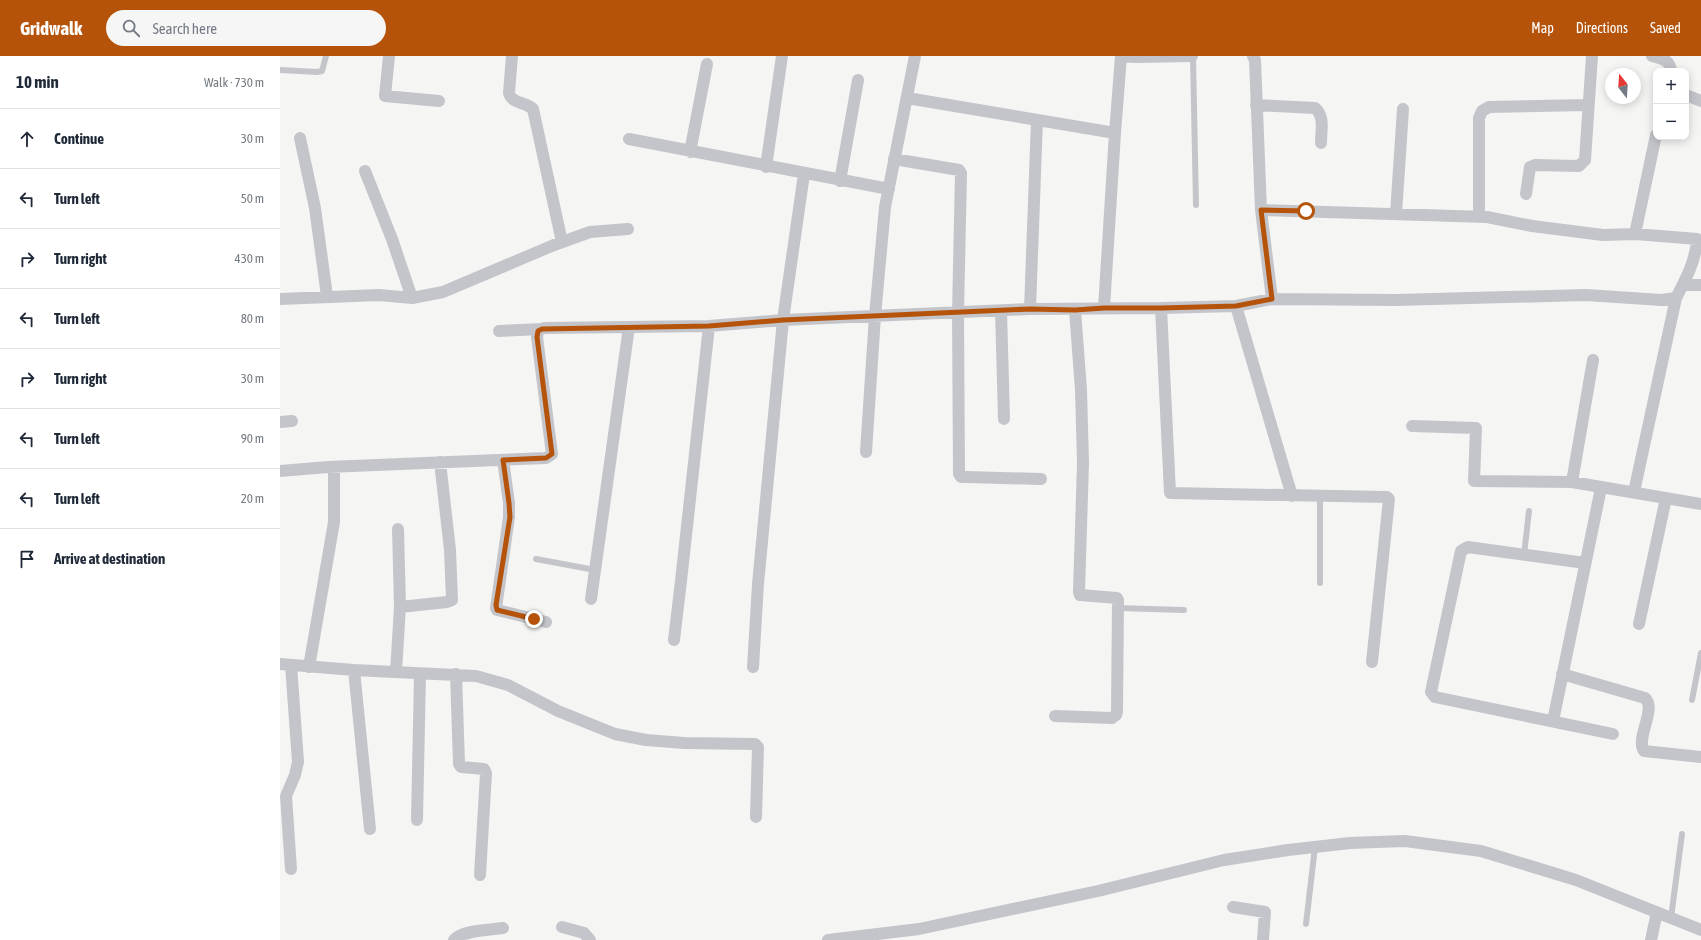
<!DOCTYPE html>
<meta charset="utf-8">
<style>
:root{--surface:#fff;--page:#f6f6f7;--text:#1f2937;--muted:#747a83;--line:#e0e1e3;--accent:#b45309}
body{margin:0;font-family:"Asap Condensed",sans-serif;background:var(--page);color:var(--text)}
.controls{position:absolute;right:12px;top:12px;display:grid;overflow:hidden;border-radius:8px;box-shadow:0 2px 10px #0003}
.controls button{width:36px;height:36px;display:grid;place-items:center;padding:0;border:0;border-bottom:1px solid var(--line);background:var(--surface);color:var(--text);font:20px sans-serif}
.compass{position:absolute;left:1325px;top:12px;width:36px;height:36px;border-radius:50%;background:var(--surface);box-shadow:0 2px 10px #0003;rotate:343deg}
.stop{position:absolute;width:12px;height:12px;margin:-9px;border:3px solid #b45309;border-radius:50%;background:#fff}
.stop.end{background:#b45309;border-color:#fff;box-shadow:0 1px 4px #0008}
.list{margin:0;padding:0;list-style:none}
h2{display:flex;justify-content:space-between;align-items:center;height:52px;margin:0;padding:0 16px;font-size:17px}
h2 small{font-size:13px;font-weight:400;color:var(--muted)}
.list li{display:grid;grid-template-columns:26px 1fr auto;gap:12px;align-items:center;box-sizing:border-box;height:60px;padding:0 16px;border-top:1px solid var(--line)}
.list b{display:block;font-size:15px;white-space:nowrap}
.list em{font-size:13px;font-style:normal;color:var(--muted)}
.icon{flex:none;width:22px;height:22px;fill:none;stroke:currentColor;stroke-width:2;stroke-linecap:round;stroke-linejoin:round}
.map{position:relative;flex:none;width:1421px;height:884px;overflow:hidden}
header{display:flex;align-items:center;gap:24px;box-sizing:border-box;height:56px;padding:0 20px;background:var(--accent);color:#fff}
header strong{font-size:19px}
nav{display:flex;gap:22px;margin-inline-start:auto;font-size:14px}
.search{width:280px;height:36px;background:var(--page);display:flex;align-items:center;gap:10px;box-sizing:border-box;padding:0 14px;border-radius:22px;color:var(--muted);font-size:15px}
main{display:flex}
aside{flex:1;background:var(--surface)}
.map>svg:first-child{display:block}
</style>
<header>
<strong>Gridwalk</strong>
<div class="search"><svg class="icon" aria-label="search" viewBox="0 0 24 24"><circle cx="10" cy="10" r="6"/><path d="M15 15l6 6"/></svg>Search here</div>
<nav><a>Map</a><a>Directions</a><a>Saved</a></nav>
</header>
<main>
<aside>
<h2>10 min<small>Walk · 730 m</small></h2>
<ul class="list">
<li><svg class="icon" aria-label="ahead" viewBox="0 0 24 24"><path d="M12 20V5M6 11l6-6 6 6"/></svg><div><b>Continue</b></div><em>30 m</em></li>
<li><svg class="icon" aria-label="left" viewBox="0 0 24 24"><path d="M17 20v-9H6M10 6l-5 5 5 5"/></svg><div><b>Turn left</b></div><em>50 m</em></li>
<li><svg class="icon" aria-label="right" viewBox="0 0 24 24"><path d="M7 20v-9h11M14 6l5 5-5 5"/></svg><div><b>Turn right</b></div><em>430 m</em></li>
<li><svg class="icon" aria-label="left" viewBox="0 0 24 24"><path d="M17 20v-9H6M10 6l-5 5 5 5"/></svg><div><b>Turn left</b></div><em>80 m</em></li>
<li><svg class="icon" aria-label="right" viewBox="0 0 24 24"><path d="M7 20v-9h11M14 6l5 5-5 5"/></svg><div><b>Turn right</b></div><em>30 m</em></li>
<li><svg class="icon" aria-label="left" viewBox="0 0 24 24"><path d="M17 20v-9H6M10 6l-5 5 5 5"/></svg><div><b>Turn left</b></div><em>90 m</em></li>
<li><svg class="icon" aria-label="left" viewBox="0 0 24 24"><path d="M17 20v-9H6M10 6l-5 5 5 5"/></svg><div><b>Turn left</b></div><em>20 m</em></li>
<li><svg class="icon" aria-label="arrive" viewBox="0 0 24 24"><path d="M6 21V4h12l-3 4 3 4H6"/></svg><div><b>Arrive at destination</b></div></li>
</ul>
</aside>
<div class="map">
<svg width="1421" height="884" viewBox="0 0 1421 884">
<rect width="100%" height="100%" fill="#f5f6f3"/>
<g fill="none" stroke-linecap="round" stroke-linejoin="round">
<path stroke="#c4c5ca" stroke-width="6" d="M913,0l3,149
M0,14l37,2 5,-1 4,-15
M1244,499l5,-44
M256,503l59,11
M1040,527v-87
M838,552l66,2
M1412,644l9,-47
M1391,862l11,-84
M1026,868l9,-77"/>
<path stroke="#c4c5ca" stroke-width="12" d="M109,0l-4,40 54,5
M232,0l-3,37c3,11 17,9 24,16l29,133
M843,0l13,1 56,-1
M973,0l2,4 6,150 11,89 124,1 190,-5 75,5 15,-2
M1372,0c10,2 18,4 19,15
M1406,39l15,6
M627,42l208,35 -11,175
M976,49l59,3c10,8 6,23 6,35
M835,77l6,-77
M20,82l15,70 12,88
M349,83l260,50
M410,96l17,-88
M614,103l65,11 2,3 -3,140 1,161 2,3h5l75,2
M486,111l16,-111
M85,115l27,68 20,59
M560,125l18,-101
M1246,138l4,-27 5,-2 44,1 6,-6 7,-104
M981,154l226,7 45,9 71,9 32,-1 21,-99
M1116,158l7,-105
M1199,161v-99l3,-7 7,-4 99,-2
M1403,229h18
M0,243l99,-4 33,3 31,-6 111,-47 36,-13 38,-3
M956,250l56,190
M881,252l75,-2 36,-7
M750,253l7,-189
M721,255l3,108
M219,275l43,-2
M0,366l12,-1
M1132,370l64,2 -2,53 98,1 129,22
M586,396l9,-136 10,-109 30,-151
M223,404l6,43v14l-13,91 1,2 49,12
M0,415l48,-4 218,-9 6,-4 -15,-117 1,-6 6,-3 165,-2 74,-6 247,-11 131,-1 9,185 217,4 2,2 -17,163
M1292,426l21,-122
M1354,436l42,-194c10,-19 20,-38 21,-59l-62,-5
M1305,507l-117,-16 -7,4 -30,141 4,5 178,37
M311,543l38,-272
M120,551l47,-5 5,-2 -2,-50 -10,-88
M1359,568l27,-126
M394,584l7,-59 28,-255
M0,608l74,6 122,6 32,9 50,26 57,23 31,6 38,3 71,1 3,3 -2,70
M11,609l7,97 -3,13 -9,21 5,73
M29,611l25,-145v-55
M473,611l5,-83 25,-264 21,-146
M74,614l16,159
M116,616l4,-65 -2,-78
M176,618l3,90 2,3 23,2 2,4 -6,102
M1282,618l83,24c12,11 -10,41 -1,53l57,6
M775,660l57,2 4,-3 1,-3 1,-112 -1,-2 -37,-3 -1,-3 4,-129 -2,-73 -6,-80
M1273,665l48,-233
M137,764l3,-146
M953,851l32,5 -2,28
M282,871l22,6 6,7
M174,884c8,-10 36,-10 49,-12
M548,884l91,-11 179,-38 126,-31 64,-10 62,-7 55,-2 76,10 95,29 125,50
M1371,884l6,-28"/>
</g>
<g fill="none" stroke-linecap="round" stroke-linejoin="round">
<path stroke="#b45309" stroke-width="5" d="M254,563l-37,-9 -1,-5 14,-88 -1,-14 -6,-43 43,-2 6,-4 -15,-117 1,-6 4,-2 167,-3 74,-6 247,-11 45,1 29,-2h57l75,-2 36,-7 -11,-89 45,1"/>
</g>
</svg>
<div class="controls">
<button>+</button>
<button>−</button>
</div>
<svg class="compass" viewBox="-18 -18 36 36"><path d="M0-13l5 13h-10z" fill="#e53935"/><path d="M0 13l5-13h-10z" fill="#747a83"/></svg>
<div class="stop" style="left:1026px;top:155px"></div>
<div class="stop end" style="left:254px;top:563px"></div>
</div>
</main>
